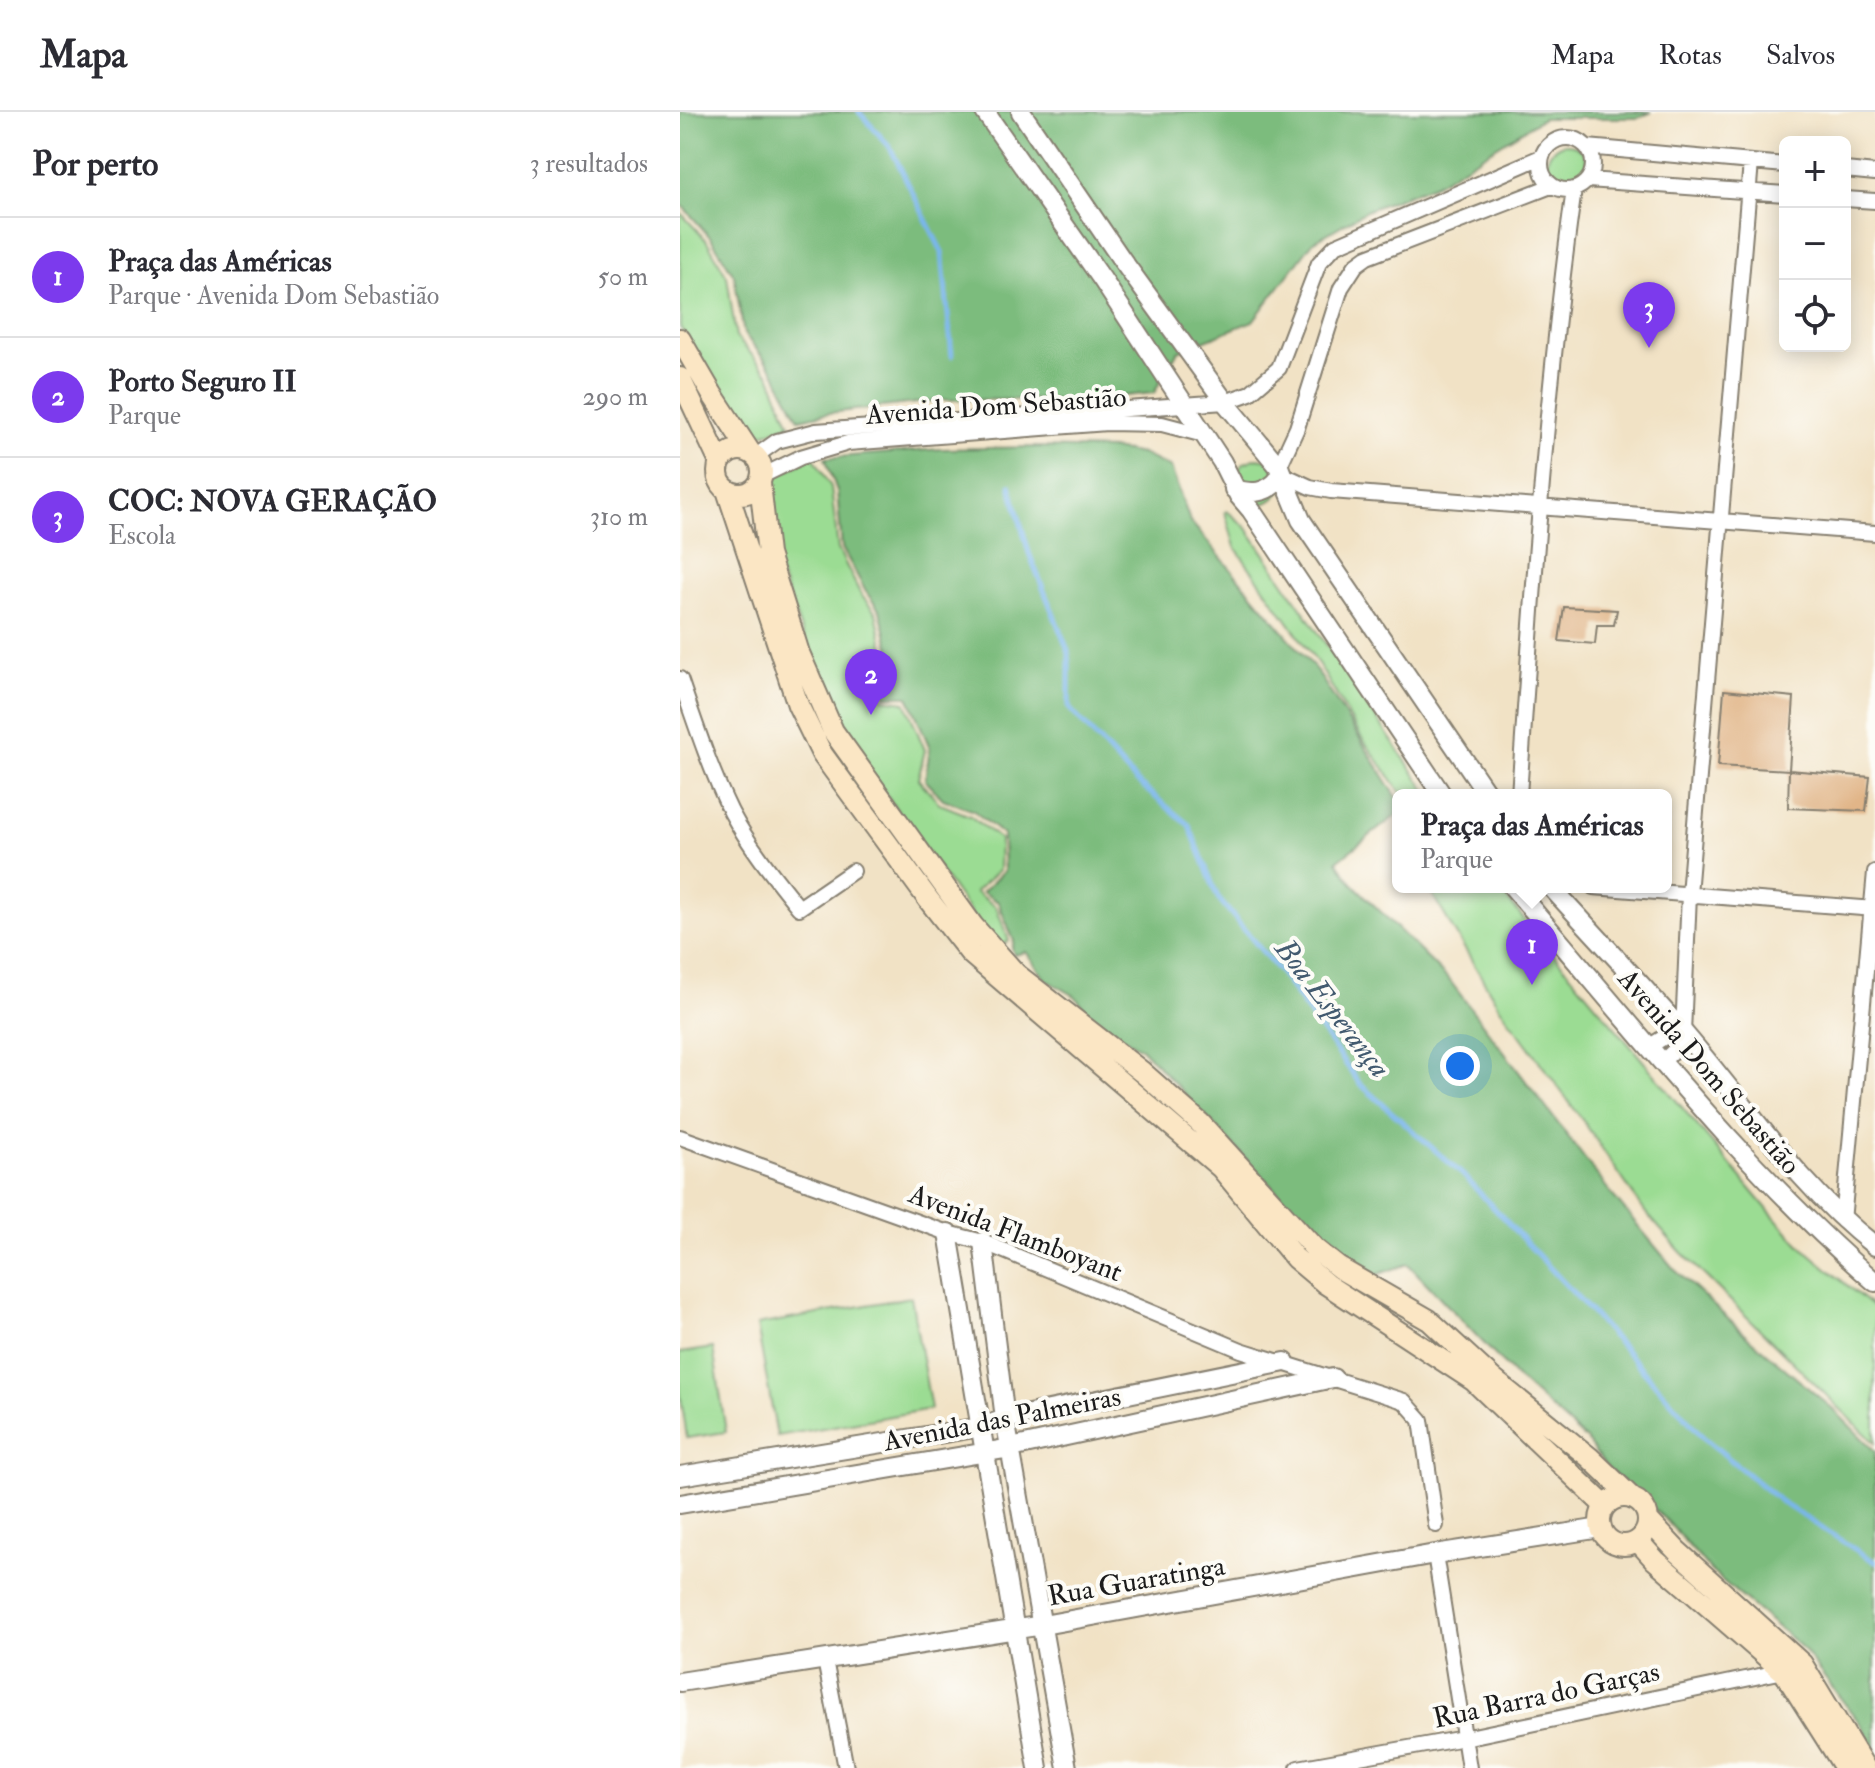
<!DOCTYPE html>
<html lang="pt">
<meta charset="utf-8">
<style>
:root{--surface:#fff;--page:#f2f2f3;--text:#2b2b33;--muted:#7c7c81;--line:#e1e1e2;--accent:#7c3aed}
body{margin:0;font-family:"IM FELL Double Pica",serif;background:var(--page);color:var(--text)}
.controls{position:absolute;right:24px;top:24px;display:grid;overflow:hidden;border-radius:12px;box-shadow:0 4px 20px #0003}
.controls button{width:72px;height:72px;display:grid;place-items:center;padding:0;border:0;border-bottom:2px solid var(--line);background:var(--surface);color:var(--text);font:40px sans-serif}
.you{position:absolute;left:780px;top:954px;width:28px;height:28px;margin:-20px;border:6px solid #fff;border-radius:50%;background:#1a73e8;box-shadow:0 0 0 12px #1a73e833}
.badge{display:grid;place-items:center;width:52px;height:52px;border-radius:50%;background:var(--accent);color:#fff;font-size:26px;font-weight:700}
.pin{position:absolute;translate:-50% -66px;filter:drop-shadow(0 2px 4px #0008)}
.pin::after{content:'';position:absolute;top:42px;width:28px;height:24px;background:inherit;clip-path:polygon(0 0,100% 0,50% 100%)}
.popup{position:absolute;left:712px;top:677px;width:280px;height:104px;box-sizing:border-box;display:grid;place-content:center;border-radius:12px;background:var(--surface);filter:drop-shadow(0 2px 6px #0005);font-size:26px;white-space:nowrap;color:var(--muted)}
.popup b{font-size:30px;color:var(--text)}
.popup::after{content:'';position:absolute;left:50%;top:100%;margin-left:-16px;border:16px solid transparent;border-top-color:var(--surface)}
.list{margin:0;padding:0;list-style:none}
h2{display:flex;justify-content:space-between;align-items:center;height:104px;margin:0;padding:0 32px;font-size:34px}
h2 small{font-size:26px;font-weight:400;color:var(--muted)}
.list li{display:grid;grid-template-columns:52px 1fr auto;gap:24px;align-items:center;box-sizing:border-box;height:120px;padding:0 32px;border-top:2px solid var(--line)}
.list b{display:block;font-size:30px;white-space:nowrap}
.list p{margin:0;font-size:26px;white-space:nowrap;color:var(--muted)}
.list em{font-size:26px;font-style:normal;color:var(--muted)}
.icon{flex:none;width:44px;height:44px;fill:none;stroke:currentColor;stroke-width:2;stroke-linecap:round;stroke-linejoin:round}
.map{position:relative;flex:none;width:1195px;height:1656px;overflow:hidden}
header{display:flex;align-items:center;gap:48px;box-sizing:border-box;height:112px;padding:0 40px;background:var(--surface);border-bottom:2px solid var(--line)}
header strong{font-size:38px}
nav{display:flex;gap:44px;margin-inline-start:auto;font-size:28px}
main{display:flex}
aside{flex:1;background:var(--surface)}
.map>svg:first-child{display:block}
</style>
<header>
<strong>Mapa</strong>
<nav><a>Mapa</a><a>Rotas</a><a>Salvos</a></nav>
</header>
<main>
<aside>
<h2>Por perto<small>3 resultados</small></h2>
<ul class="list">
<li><span class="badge">1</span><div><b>Praça das Américas</b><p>Parque · Avenida Dom Sebastião</p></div><em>50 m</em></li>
<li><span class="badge">2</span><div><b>Porto Seguro II</b><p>Parque</p></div><em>290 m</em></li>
<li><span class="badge">3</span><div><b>COC: NOVA GERAÇÃO</b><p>Escola</p></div><em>310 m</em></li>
</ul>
</aside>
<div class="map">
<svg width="1195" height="1656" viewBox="0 0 1195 1656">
<rect width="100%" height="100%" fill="#fdfcf7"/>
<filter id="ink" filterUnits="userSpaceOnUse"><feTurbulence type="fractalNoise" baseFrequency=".0125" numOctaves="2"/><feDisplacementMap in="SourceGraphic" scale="16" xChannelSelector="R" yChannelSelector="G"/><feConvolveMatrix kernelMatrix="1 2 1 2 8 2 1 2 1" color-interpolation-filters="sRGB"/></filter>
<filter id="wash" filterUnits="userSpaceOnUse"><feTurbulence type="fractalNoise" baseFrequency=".006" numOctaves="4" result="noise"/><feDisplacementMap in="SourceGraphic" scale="32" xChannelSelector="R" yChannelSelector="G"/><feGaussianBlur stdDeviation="1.8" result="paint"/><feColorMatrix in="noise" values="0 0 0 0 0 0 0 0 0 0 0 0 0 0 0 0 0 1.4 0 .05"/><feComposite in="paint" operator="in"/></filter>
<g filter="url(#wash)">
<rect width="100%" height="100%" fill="#f1e2c5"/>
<path fill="#9bdc93" stroke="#5c7c58" stroke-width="2" d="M867 52a20 20 0 1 1 40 0a20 20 0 1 1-40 0Z
M0,100l27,29 20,35 9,61 33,37 21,51 -42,14 -68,-112z
M133,344l18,31 7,62 23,46 15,18 10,46 -11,17 8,23 22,3 20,48 -7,29 22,25 30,12 30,23 -1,31 -24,22 21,15 13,34 -8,5 -3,5 -160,-223 -65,-173 -4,-34 2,-42z
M577,346l13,2 11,29c-6,11 -14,16 -27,15l-18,-31 8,-10z
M547,399l19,16 183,268h-26l-42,-58 -42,-72 -84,-118 -10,-35z
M748,775h69l272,324 33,36 73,62v134l-194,-191 -36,-40 -59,-87 -88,-120z
M231,1185l20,112 -154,27 -20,-111z
M33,1236l13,84 -39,6 -7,-46v-39z"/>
<path fill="#7cbc7d" stroke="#4c6c4c" stroke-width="2" d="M0,0h972l-14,6h-95l-107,66 -68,26 -55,32 -60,79 -75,30 -24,42 -59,6 -152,1 -114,13 -30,6 -27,-51 -28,-34 -10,-59 -23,-37 -31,-35z
M355,335l78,2 29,5 29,14 19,53 127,150 81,128v15l-61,47 15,22 98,98 163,215 61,73 76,70 82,69 43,43v300l-13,-25 -62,-80 -89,-75 -44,-50 -60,-53 -21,-28 -70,-63 -108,-113 -32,11 -43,-24 -191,-202 -49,-30 -18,-23 -30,-17 -19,-27 -12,3 -2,-6 2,-8 -16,-39 -16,-10 22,-21 -1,-36 -29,-24 -31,-12 -18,-19 5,-32 -22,-52h-22l-4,-19 10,-20 -12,-46 -14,-19 -24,-44 -5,-57 -12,-33 116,-9z"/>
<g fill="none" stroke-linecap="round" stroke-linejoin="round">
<path stroke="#7ab6ec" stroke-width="5" d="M179,0l31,35 52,105 10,104
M330,373l19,68 40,100v55l68,74 52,43 29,73 64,77 78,109 103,91 118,126 122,136 81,67 91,58"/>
</g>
<g id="blocks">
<path fill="#e1b588" d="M884,495l53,3 -3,15h-17l-2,19 -36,-3z
M1044,578l70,7 -5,73 -71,-4z
M1109,658l81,7 -4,34 -78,-3z"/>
</g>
</g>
<g filter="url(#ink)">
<use href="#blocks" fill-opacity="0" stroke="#867f70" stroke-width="2"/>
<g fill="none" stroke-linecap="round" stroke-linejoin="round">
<defs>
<path id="minor" d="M861 52a26 26 0 1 1 52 0a26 26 0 1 1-52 0Z
M907,35l198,18
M1165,58l30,3
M908,68l197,14
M1165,87l30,2
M76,344l21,-15 39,-10 409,-29 25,-9 29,-25 40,-105 16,-17 206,-89
M599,355l18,-39 44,-140 15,-23 11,-8 184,-71
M604,363l26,12 21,4 544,42
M82,364l39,-19 47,-14 259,-20 55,1 42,11
M0,567c15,44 30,90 51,133 18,34 44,66 68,96l54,-37
M839,683c14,-202 27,-405 55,-606
M913,775l282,22
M970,934l21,-13h12
M983,949l18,-17 2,-11 6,-139 62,-732
M0,1025l268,96 35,9 258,108 163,51 17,19 15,105
M1163,1109l32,-349
M755,1442l34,214
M145,1548l21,108
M618,1656l166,-30 324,-68"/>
<path id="tertiary" d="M305,0l117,167 120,183 17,34 12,14 191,285
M341,0l101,148 103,142 54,65 22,53 187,275
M554,377c18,5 32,5 45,-10l1,-10
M833,775c117,135 227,278 362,395
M871,775c44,48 89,96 132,145 63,73 116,155 192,214
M268,1121l90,535
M303,1130l22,177 62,349
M0,1364l301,-49 24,-8 280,-57
M0,1392l331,-56 322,-70
M0,1570l363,-57 392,-71 166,-26"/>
<path id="secondary" d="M0,227l32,55 38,58
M0,266l40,85
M38 360a22 22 0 1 1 44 0a22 22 0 1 1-44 0Z
M80,371l8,71 31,99 34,78 140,195 43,48 126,98 58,51 115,126 24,19 90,52 65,60 95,77 44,42
M47,378l71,215 24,49 106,145 43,55 250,214 74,90 31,26 148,97 131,125
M920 1409a24 24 0 1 1 48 0a24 24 0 1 1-48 0Z
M968,1408l29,31 125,113 63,104
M958,1429l17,19 129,112 61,96"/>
</defs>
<use href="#minor" stroke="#867f70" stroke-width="18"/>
<use href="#tertiary" stroke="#867f70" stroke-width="22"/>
<use href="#secondary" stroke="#867f70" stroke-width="24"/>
<use href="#minor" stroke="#fff" stroke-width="14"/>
<use href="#tertiary" stroke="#fff" stroke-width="18"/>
<use href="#secondary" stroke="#fbe6c4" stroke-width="20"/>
</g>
</g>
<g text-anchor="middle" stroke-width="8" stroke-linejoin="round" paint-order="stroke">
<g font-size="28" fill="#1c1c1c" stroke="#fdfcf7">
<text transform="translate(316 293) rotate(-4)" y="10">Avenida Dom Sebastião</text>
<text transform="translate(1030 959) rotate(49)" y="10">Avenida Dom Sebastião</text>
<text transform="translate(336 1120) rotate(21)" y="10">Avenida Flamboyant</text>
<text transform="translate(322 1306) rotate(-11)" y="10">Avenida das Palmeiras</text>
<text transform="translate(456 1468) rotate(-10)" y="10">Rua Guaratinga</text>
<text transform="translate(866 1582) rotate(-12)" y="10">Rua Barra do Garças</text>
</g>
<g font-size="30" font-style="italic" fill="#425a6f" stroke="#fdfcf7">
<text transform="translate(653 896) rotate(52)" y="10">Boa Esperança</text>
</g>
</g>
</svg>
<div class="controls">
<button>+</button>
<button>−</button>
<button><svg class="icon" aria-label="locate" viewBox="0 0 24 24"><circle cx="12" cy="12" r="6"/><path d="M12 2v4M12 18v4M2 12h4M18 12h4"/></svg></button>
</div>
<div class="you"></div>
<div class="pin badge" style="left:852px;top:873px">1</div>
<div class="popup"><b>Praça das Américas</b>Parque</div>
<div class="pin badge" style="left:191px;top:603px">2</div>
<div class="pin badge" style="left:969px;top:236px">3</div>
</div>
</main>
